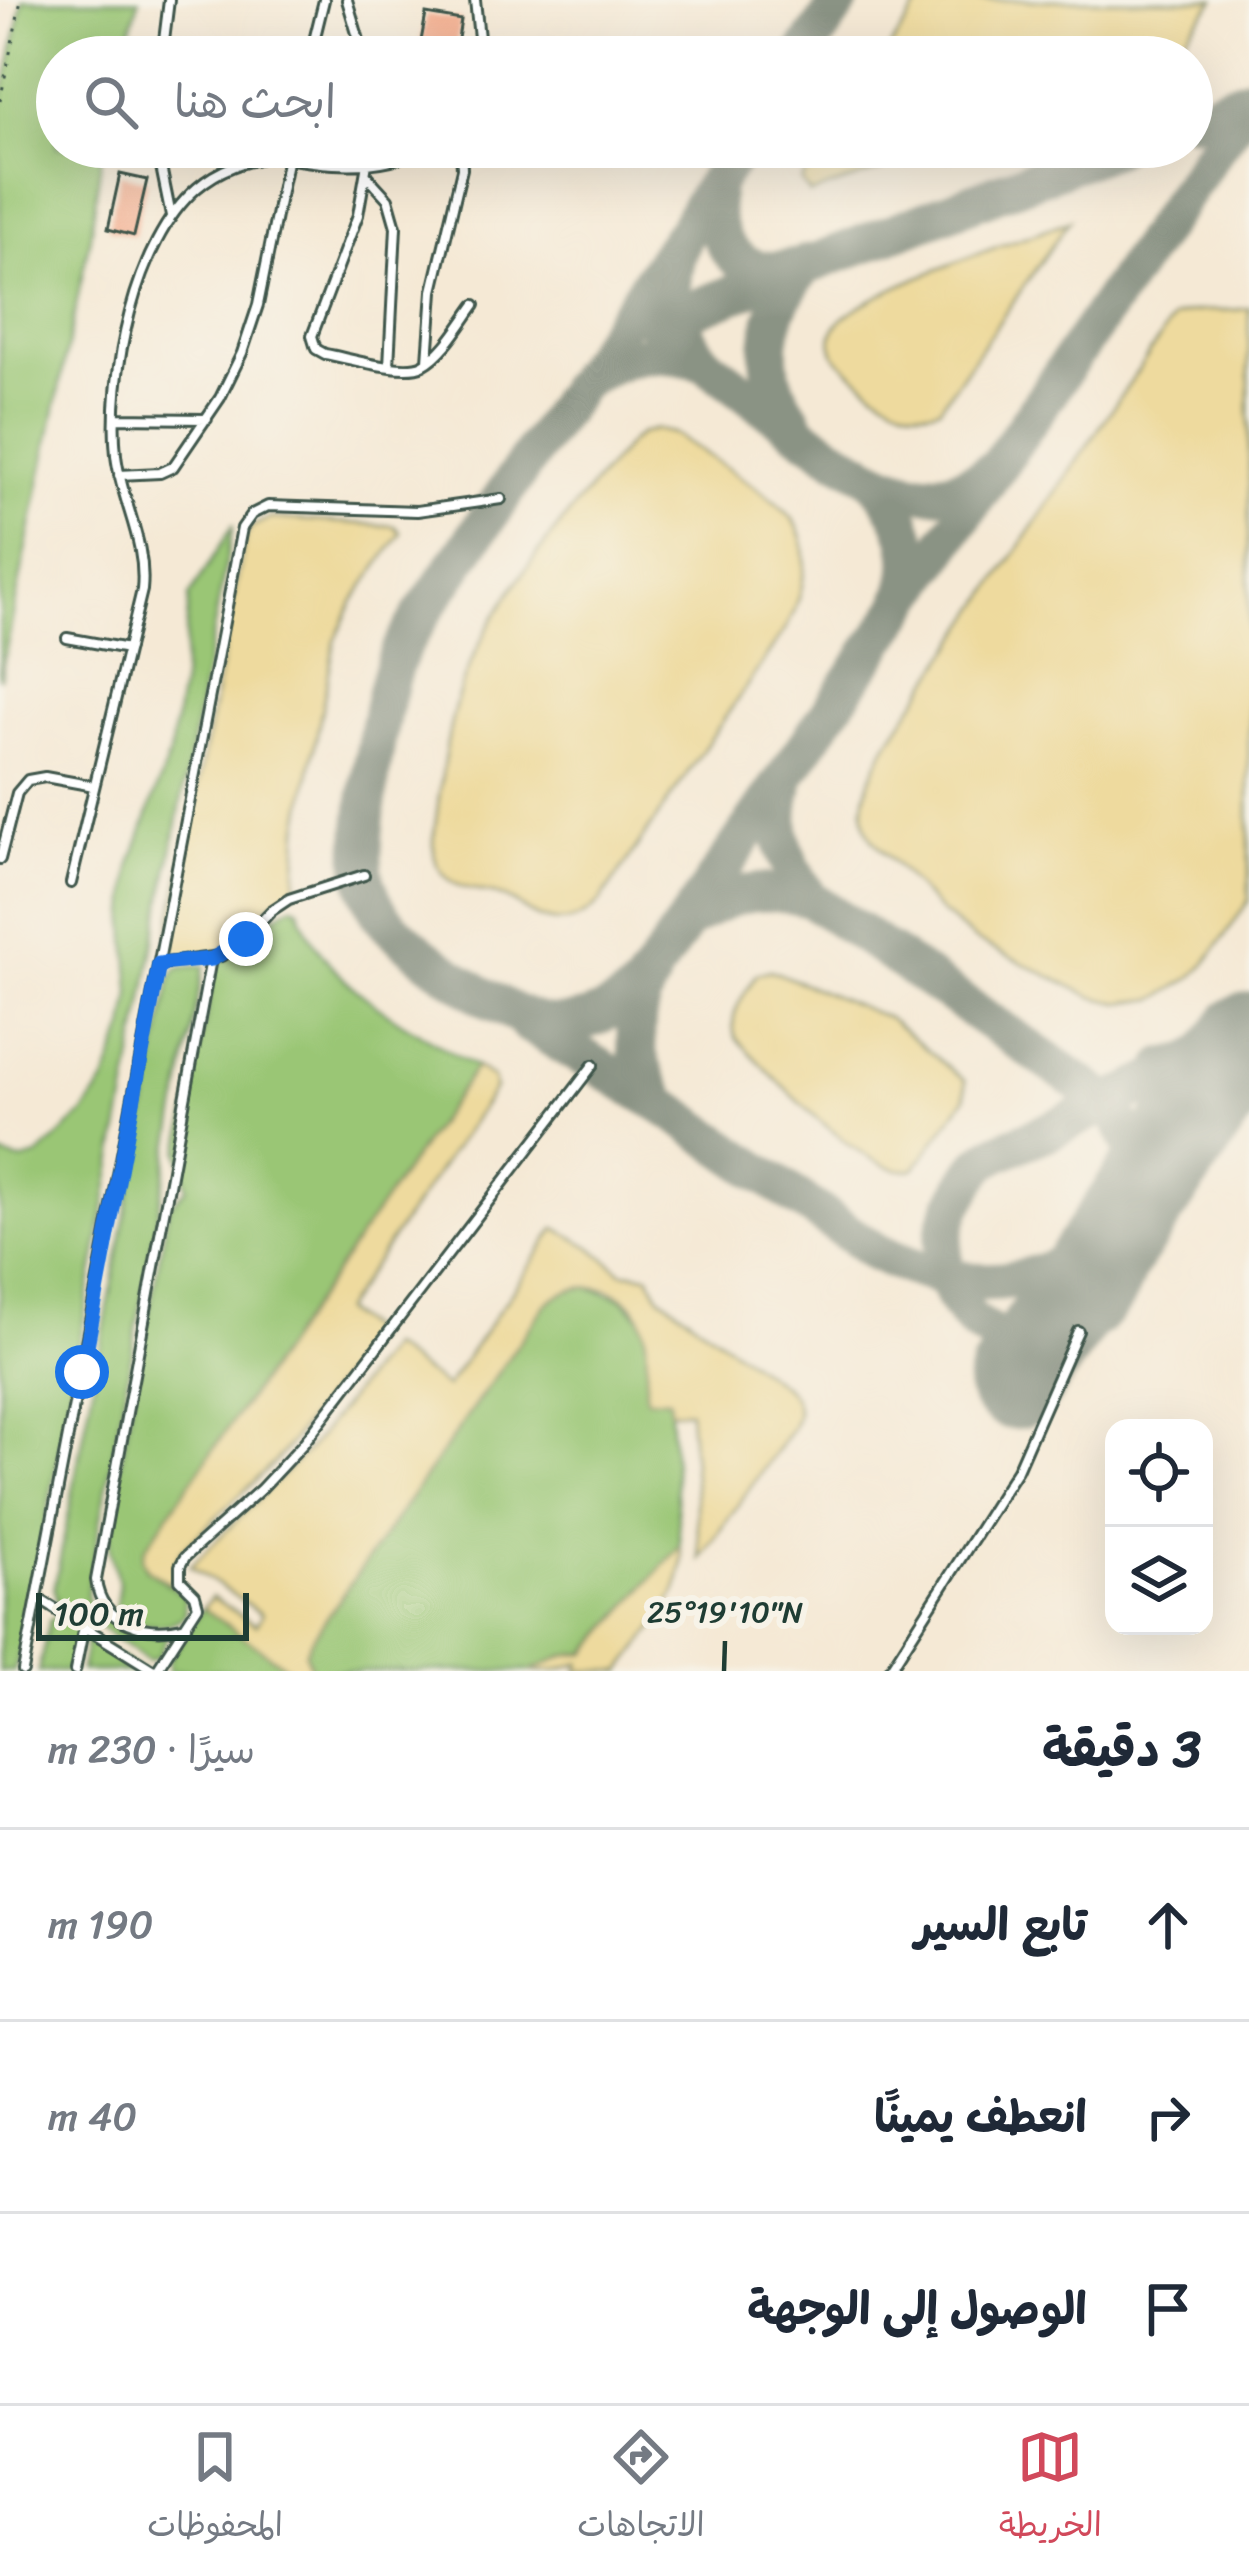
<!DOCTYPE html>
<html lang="ar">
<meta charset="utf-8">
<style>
:root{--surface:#fff;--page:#f6f6f7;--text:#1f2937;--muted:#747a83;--line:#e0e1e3;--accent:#d1495b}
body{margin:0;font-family:Sriracha,"Playpen Sans Arabic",sans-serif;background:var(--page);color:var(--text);direction:rtl}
.controls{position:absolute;right:36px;bottom:36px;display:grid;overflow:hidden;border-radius:24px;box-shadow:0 12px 48px #0002}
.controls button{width:108px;height:108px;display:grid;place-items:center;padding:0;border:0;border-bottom:3px solid var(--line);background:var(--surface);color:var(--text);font:60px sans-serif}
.scale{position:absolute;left:36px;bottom:30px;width:213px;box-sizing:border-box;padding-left:12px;border:6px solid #1f3d34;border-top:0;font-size:33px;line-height:42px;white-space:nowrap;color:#1f3d34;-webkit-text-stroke:9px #f7f3e8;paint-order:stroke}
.stop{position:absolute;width:36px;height:36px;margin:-27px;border:9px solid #1a73e8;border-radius:50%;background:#fff}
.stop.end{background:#1a73e8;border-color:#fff;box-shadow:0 3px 12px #0008}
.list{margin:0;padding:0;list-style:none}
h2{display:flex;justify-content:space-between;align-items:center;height:156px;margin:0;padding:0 48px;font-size:51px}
h2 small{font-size:39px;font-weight:400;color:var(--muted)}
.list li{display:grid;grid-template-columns:78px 1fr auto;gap:36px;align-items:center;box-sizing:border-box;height:192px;padding:0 48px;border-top:3px solid var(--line)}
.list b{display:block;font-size:45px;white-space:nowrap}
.list em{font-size:39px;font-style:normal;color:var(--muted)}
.icon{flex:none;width:66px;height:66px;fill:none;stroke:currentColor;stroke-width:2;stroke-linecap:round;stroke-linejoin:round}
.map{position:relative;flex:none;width:1249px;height:1671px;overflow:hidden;direction:ltr}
.search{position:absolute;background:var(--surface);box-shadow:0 12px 48px #0002;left:36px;right:36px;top:36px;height:132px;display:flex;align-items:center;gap:30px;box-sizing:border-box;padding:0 42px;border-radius:66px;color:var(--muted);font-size:45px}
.sheet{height:732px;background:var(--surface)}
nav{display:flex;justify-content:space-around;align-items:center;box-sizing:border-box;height:168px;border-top:3px solid var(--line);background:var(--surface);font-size:33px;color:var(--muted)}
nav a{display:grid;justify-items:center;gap:6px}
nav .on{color:var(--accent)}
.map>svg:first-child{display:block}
</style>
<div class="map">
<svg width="1249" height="1671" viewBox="0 0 1249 1671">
<rect width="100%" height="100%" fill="#f7f3e8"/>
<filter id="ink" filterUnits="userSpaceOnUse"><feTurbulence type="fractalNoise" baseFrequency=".00833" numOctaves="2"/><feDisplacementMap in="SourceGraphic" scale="24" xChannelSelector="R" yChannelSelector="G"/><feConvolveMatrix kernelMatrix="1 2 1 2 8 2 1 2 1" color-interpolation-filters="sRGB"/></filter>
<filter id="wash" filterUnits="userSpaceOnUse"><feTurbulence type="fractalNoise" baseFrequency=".004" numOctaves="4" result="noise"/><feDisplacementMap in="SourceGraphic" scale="48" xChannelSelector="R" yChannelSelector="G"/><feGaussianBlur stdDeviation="2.7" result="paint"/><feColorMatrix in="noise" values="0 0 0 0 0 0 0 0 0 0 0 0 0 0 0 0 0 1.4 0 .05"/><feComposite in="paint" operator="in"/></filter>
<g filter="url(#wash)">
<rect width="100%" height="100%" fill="#f5e9d5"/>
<path fill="#9ac674" stroke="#5c8254" stroke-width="3" d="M23,0h116l-16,57h-66v90h46l-13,90 -90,442v-568z
M233,525l-210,1118 -9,28h-14v-516l20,6 18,-5 46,-43 21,-31 20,-54 6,-35 -5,-69 5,-60 39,-112 12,-71 7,-84z
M293,905l6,4c24,78 112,118 177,158l-332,483 1,18 39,28 1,19c-20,18 -49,10 -70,-4l4,-27 -9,-34v-29l59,-315 18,-18 -7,-36 36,-189c30,-13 47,-44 77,-58z
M204,966l-117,627 1,10c26,18 47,37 80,31l-10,23 -10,4 -64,-45 -13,-1 -14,-14 -3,-11 117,-612 7,-10z
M585,1286l38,13 18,20 28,80 11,147 -94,107 -22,3 -34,15h-222l3,-4 -6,-14 4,-10 236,-338 18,-14z
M203,1608l89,63h-123v-11z
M54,1617l26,12 -8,42h-34l12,-51z
M87,1637l56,34h-62z"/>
<path fill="#eeda9e" stroke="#868c69" stroke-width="3" d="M922,0h293l-47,57h-284z
M823,147h126l-139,47 -9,-13z
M1069,221l-129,186c-34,16 -80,-26 -104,-50 -4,-9 -7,-17 -2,-27 16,-37 191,-92 235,-109z
M1249,308v592l-44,65 -14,13 -35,21 -37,4 -26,-6 -118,-57 -36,-29 -67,-72c-20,-29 0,-65 14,-93l287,-428c16,-11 54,-5 76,-10z
M655,429l20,5c29,21 95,58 116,83 24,28 12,79 -3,108l-189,278c-25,26 -53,23 -81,2 -29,-21 -60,-6 -79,-37 -10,-16 -3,-45 -1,-63 5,-39 10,-80 23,-118 33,-91 104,-169 166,-242l13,-11z
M270,518l125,8 6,7 -48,69 -18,39 -36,186 -3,63 -26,14 -18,24 -30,23 -58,9 81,-421 6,-12z
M770,970l118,48 77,63v17l-50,71c-44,15 -149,-100 -179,-131 -10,-22 9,-45 21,-64z
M476,1067l17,11 2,10 -153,223 33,24 -99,126 -94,89 -7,14 -1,22 -26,-16 -6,-10 2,-10z
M556,1228l35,19 31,25 27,3 11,21 126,92c12,11 14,25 6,40l-92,131 -11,-148h-19l-1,-12 -23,-1c-1,-23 4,-55 -4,-77 -15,-40 -70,-43 -97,-16l-236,338 -4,10 6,15 -3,3h-16l-89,-63 9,-11 44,28 6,-11 -72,-48 120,-118 79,-101 57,40z
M680,1546c12,44 -33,89 -58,125h-44l3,-8 -27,8h-24l34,-15 23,-3z"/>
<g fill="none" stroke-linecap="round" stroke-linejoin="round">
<path stroke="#8a9384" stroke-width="39" d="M802,57l39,-57
M1192,118l57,-22
M740,147c-50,74 -104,131 -36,215 51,35 163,130 221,130 26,1 47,-9 69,-23
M715,183c-9,50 20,99 76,85
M680,237l-259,378c-7,13 -16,26 -23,40 -16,35 -40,180 -34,218 2,12 10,32 17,42 23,32 129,106 168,109 36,2 64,-12 91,-35l609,-890
M655,324l460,-177
M585,379c39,-27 75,-31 119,-17
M794,420c-40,-52 -28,-111 14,-157
M874,479c30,34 48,75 29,120
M784,787c-11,44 1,76 27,112
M696,916c38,-26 71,-29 115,-17l298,204c36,52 25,71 23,130 -2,50 -20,88 -71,103 -22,6 -40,9 -62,1 -55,-20 -71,-92 -41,-138 7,-11 15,-29 25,-37 18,-14 46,-22 66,-31 47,-22 94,-45 140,-68
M651,977c-25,45 -17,87 10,127
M527,1023l134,81 215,148c99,49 179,39 257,-42
M1165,1067l24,-4 60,-38"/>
<path stroke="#8a9384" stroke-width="96" d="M1015,1382l234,-342"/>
</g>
<g id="blocks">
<path fill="#f3a988" d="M426,14l35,6 -6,37h-37z
M120,174l27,6 -13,56 -26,-7z"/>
</g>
</g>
<g filter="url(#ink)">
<use href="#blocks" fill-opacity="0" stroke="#3f574c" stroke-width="3"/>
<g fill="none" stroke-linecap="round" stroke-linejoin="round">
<defs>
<path id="service" d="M347,0l17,57
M475,0l4,38 -4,19
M162,57l7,-57
M310,57l14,-57
M157,147l14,69
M234,147c58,13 136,32 191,0
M370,147l-12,68 -46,121 4,13 9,5c23,4 79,21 98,11 21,-11 38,-41 52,-60
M367,176l21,23 8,28 -7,139
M428,361l5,-70 29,-122 -1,-22
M115,418l92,1
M119,475l41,-2 13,-6 47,-69 22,-45 16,-48 32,-158
M67,638l61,11
M0,859l17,-66 11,-13 17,-3 49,9
M71,883l71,-293c5,-49 -21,-88 -26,-135 -8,-78 18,-213 81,-267 22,-19 47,-27 75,-32
M159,964l62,-8 17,-10 33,-35 18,-12 75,-24
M39,1599l116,72
M186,1626c-38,10 -85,-1 -90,-46l115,-621
M23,1671l219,-1143 10,-14 16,-8 149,5 84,-12
M75,1671l9,-45
M156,1671l42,-65 -3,-11 -15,-15v-14l5,-9 76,-68 42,-45 290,-379
M889,1671l128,-201 61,-139"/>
</defs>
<use href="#service" stroke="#3f574c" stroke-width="14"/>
<path stroke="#3f574c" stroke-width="3" stroke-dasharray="3 9" stroke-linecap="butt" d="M0,101l21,-101"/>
<use href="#service" stroke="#fff" stroke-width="8"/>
</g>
</g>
<g fill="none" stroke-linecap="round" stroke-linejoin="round" filter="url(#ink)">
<path stroke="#1a73e8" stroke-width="15" d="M82,1372l77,-408 53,-5 34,-20"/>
</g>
<path fill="none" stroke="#1f3d34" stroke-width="4.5" d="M724,1671l1,-30"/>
<g font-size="30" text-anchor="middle" fill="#1f3d34" stroke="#f7f3e8" stroke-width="12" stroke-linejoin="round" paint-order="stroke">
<text x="725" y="1622">25°19'10"N</text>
</g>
</svg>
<div class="controls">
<button><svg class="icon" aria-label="locate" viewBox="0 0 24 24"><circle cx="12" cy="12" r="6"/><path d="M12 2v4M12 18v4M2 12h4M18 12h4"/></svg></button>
<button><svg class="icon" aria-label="layers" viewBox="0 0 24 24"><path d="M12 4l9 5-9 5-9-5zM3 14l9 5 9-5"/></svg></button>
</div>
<div class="scale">100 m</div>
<div class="stop" style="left:82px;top:1372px"></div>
<div class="stop end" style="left:246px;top:939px"></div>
<div class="search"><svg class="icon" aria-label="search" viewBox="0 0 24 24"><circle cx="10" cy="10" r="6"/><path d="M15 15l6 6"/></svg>ابحث هنا</div>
</div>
<section class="sheet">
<h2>3 دقيقة<small>سيرًا · 230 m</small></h2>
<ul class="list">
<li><svg class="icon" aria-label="ahead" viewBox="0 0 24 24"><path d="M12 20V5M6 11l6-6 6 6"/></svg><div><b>تابع السير</b></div><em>190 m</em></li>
<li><svg class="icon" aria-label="right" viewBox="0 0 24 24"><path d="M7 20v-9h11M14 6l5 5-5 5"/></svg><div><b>انعطف يمينًا</b></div><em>40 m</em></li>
<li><svg class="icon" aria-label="arrive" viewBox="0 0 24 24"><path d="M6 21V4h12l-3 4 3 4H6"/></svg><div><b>الوصول إلى الوجهة</b></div></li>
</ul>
</section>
<nav>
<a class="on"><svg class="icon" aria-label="map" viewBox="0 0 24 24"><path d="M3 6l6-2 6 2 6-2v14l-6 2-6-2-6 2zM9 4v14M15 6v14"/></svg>الخريطة</a>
<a><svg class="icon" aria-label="directions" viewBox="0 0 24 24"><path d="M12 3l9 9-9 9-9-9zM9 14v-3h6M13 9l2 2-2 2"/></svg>الاتجاهات</a>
<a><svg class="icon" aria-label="saved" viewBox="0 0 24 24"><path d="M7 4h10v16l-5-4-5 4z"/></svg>المحفوظات</a>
</nav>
